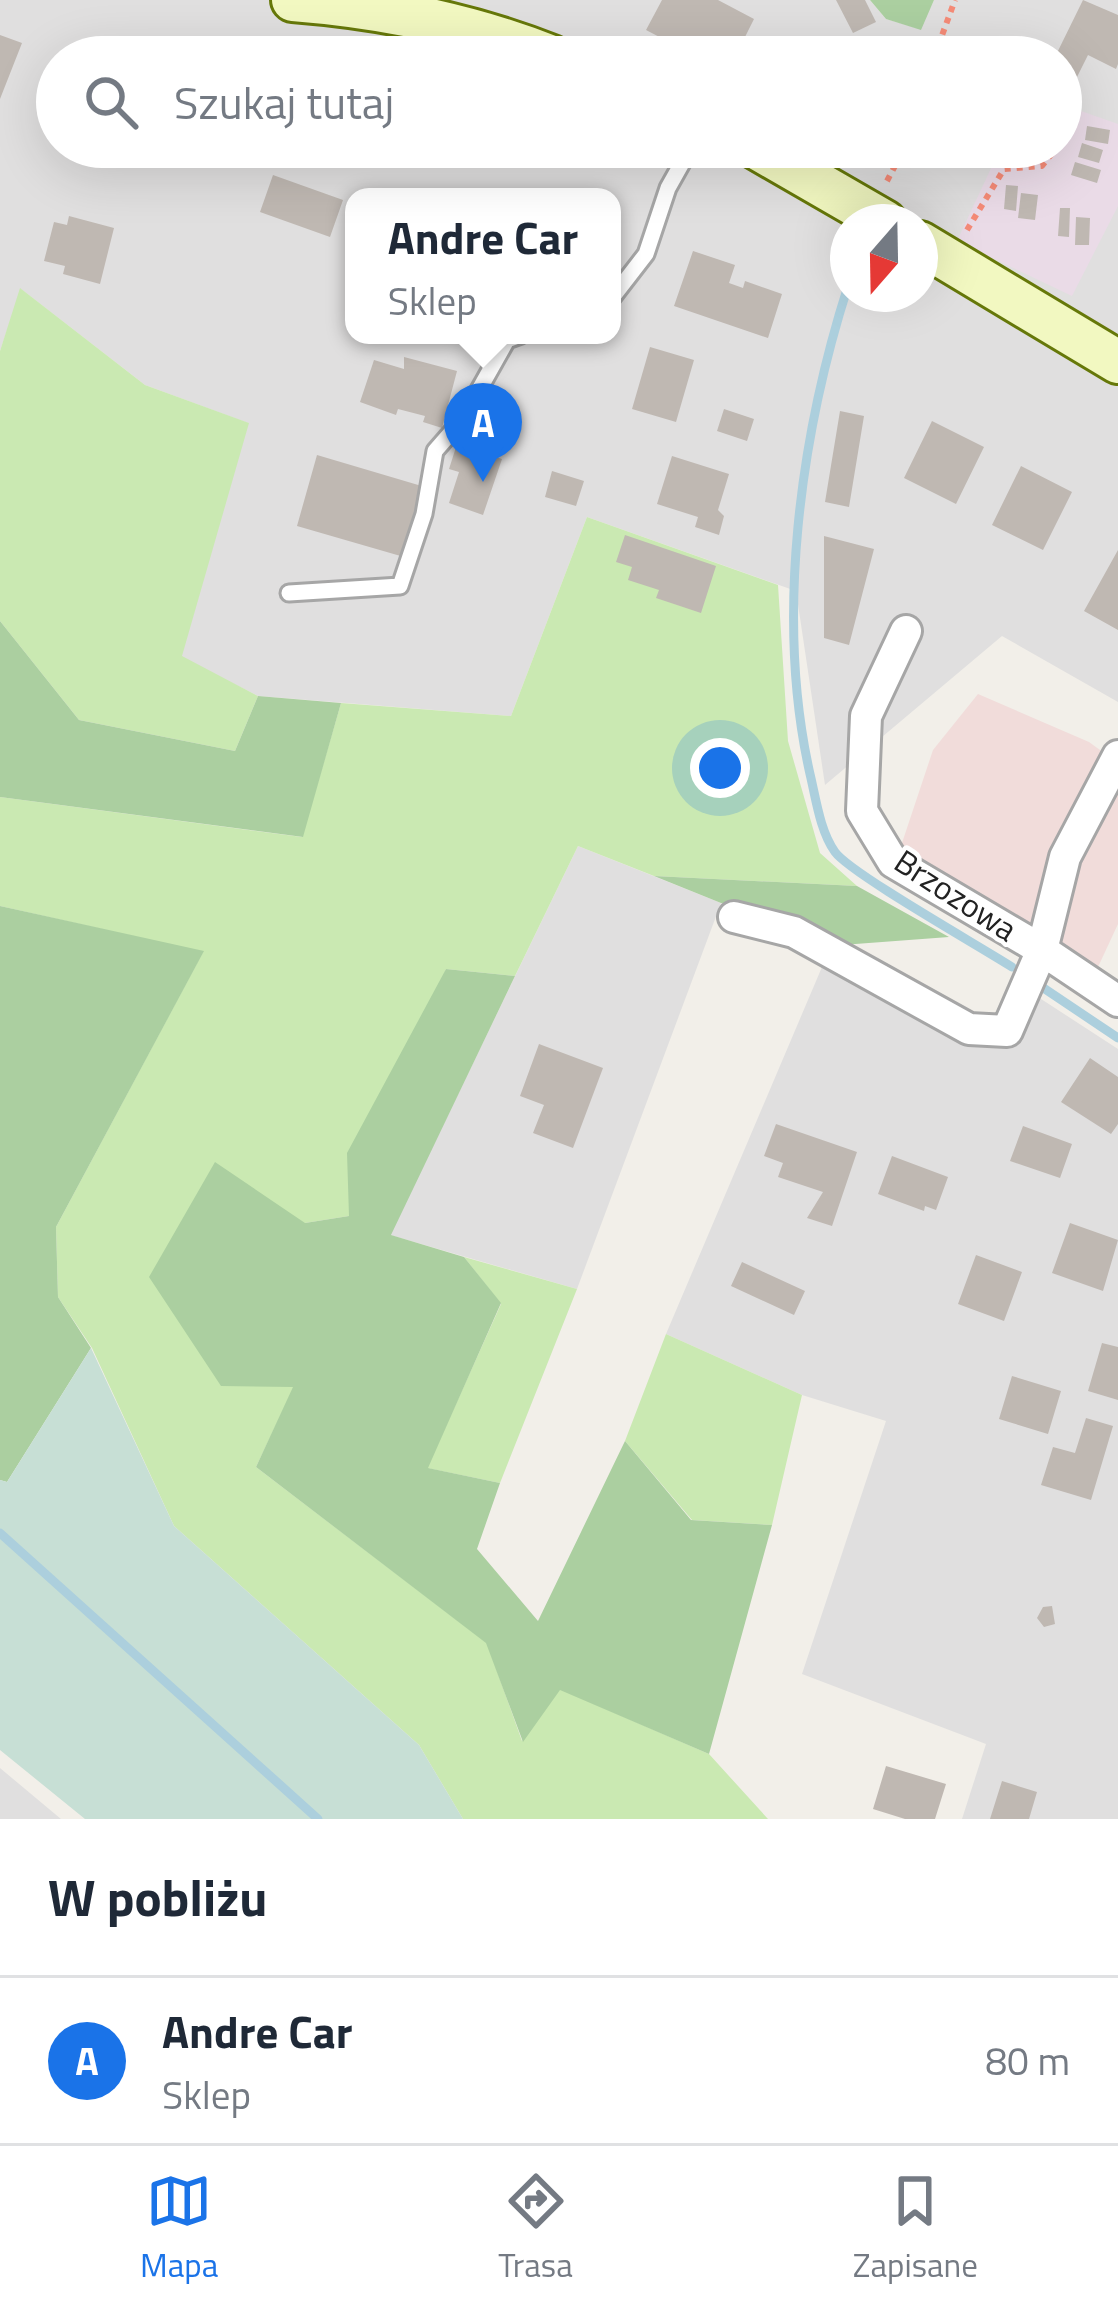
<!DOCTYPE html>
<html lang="pl">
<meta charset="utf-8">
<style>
:root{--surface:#fff;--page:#f2f2f3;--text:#1f2937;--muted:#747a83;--line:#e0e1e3;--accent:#1a73e8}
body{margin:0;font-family:"Titillium Web",sans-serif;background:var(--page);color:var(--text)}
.compass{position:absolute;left:830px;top:204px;width:108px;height:108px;border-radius:50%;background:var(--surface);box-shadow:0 12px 48px #0002;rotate:200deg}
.you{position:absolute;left:720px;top:768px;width:42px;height:42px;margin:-30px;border:9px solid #fff;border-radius:50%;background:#1a73e8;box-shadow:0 0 0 18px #1a73e833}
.badge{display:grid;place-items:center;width:78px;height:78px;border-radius:50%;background:var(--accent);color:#fff;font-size:39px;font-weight:700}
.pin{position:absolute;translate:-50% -99px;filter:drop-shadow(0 3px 6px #0008)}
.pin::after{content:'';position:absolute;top:63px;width:42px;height:36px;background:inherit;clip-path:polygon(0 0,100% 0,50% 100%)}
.popup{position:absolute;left:345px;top:188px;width:276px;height:156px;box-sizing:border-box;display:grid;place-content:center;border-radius:24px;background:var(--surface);filter:drop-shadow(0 3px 9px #0005);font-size:39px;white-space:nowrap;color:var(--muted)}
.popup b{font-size:45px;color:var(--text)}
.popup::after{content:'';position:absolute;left:50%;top:100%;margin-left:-24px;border:24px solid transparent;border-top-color:var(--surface)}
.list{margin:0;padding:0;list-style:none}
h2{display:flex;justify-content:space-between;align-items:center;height:156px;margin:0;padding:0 48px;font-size:51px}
h2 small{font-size:39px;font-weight:400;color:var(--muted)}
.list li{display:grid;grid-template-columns:78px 1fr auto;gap:36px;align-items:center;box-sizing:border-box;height:168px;padding:0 48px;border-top:3px solid var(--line)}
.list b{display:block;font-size:45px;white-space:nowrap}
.list p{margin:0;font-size:39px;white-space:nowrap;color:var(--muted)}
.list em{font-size:39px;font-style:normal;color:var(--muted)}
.icon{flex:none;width:66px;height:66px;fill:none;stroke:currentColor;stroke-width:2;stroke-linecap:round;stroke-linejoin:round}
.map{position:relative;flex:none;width:1118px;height:1819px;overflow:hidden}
.search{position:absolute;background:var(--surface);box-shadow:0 12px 48px #0002;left:36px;right:36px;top:36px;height:132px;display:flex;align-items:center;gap:30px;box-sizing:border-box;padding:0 42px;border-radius:66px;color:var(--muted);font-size:45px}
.sheet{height:324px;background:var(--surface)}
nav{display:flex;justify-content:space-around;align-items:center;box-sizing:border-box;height:168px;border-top:3px solid var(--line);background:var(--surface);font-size:33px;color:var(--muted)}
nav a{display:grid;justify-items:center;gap:6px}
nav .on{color:var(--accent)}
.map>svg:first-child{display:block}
</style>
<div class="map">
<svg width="1118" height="1819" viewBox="0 0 1118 1819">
<rect width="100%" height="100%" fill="#f2efe9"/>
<path fill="#e0dfdf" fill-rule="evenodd" d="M0,0h870l16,19 34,10 14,-29h184v702l-116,-66 -177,149 -29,-194 -209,-74 -76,199 -253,-20 -77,-39 67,-234 -103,-38 -124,-96 -21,62zM57,57h1004v90h-1004zM354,197h258v138h-258zM848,222h72v72h-72z
M578,846l143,57 -144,386 -187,-54z
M842,945l127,76 35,-3 14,-34 100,65v770h-156l24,-75 -184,-70 84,-253 -84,-26 -136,-61 156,-367z
M0,1768l61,51h-61z"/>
<path fill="#f1dcda" d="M978,694l111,48 29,21v161l-20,43 -201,-109 36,-108z"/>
<path fill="#eadbe7" d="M1061,104l57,20v82l-46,90 -115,-55 44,-94h60z"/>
<path fill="#cae9b2" d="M20,288l125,97 104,38 -67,233 76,40 -23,55 -156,-31 -79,-99v-270z
M587,517l191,68 10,156 32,112 37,33 -203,-10 -76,-30 -63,130 -69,-7 -97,247 -44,7 -11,164 -38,80 231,176 35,98 38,-52 149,65 59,65h-305l-44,-74 -245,-219 -82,-178 -34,-51 -2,-70 147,-275 -203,-46v-109l302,40 39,-134 170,13z
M464,1257l113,32 -77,194 -73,-15 74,-164z
M666,1334l136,61 -30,130 -80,-5 -67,-79z"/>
<path fill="#abcfa0" d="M870,0h64l-13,30 -35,-11z
M0,621l79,99 156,31 23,-55 83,7 -38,134 -303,-40z
M654,876l203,10 92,51 -107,8 -44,-21 -77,-21z
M0,906l204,45 -148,276 2,70 33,51 -84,134 -7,-2z
M446,969l69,7 -124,259 73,22 37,46 -73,165 72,15 -23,66 61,72 87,-180 66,79 81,5 -63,229 -149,-64 -37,52 -37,-99 -230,-176 37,-80 -72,-1 -72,-109 66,-115 90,61 44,-7 -2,-63z"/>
<path fill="#c7dfd5" d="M91,1348l83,178 245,219 44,74h-378l-85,-69v-270l7,2z"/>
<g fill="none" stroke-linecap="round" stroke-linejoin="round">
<path stroke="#accfdd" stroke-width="9" d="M848,286c-48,150 -73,333 -38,488 6,25 10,57 25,78 15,21 146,95 177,115
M1042,987l76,51
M0,1533l318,286"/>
</g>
<path fill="#bfb8b2" d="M662,0h56l36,19 -19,38h-37l-52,-27z
M836,0h29l11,22 -23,11z
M1083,0l35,15v49l-2,5 -28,-14 -14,28 -13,-7v-19h-6z
M0,35l22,8 -22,56z
M1087,126l23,4 -2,14 -23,-4z
M1082,143l21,7 -4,13 -21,-6z
M1075,162l26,8 -4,13 -26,-8z
M273,175l70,25 -13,37 -70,-25z
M1006,185l12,1 -2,25 -12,-2z
M1021,193l17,2 -3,25 -17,-2z
M1060,208h10l-1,29 -11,-1z
M69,216l45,12 -14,56 -37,-10 2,-8 -21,-5 10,-39 13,3z
M1076,217l14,1 -1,27h-14z
M693,251l42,14 -6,18 14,5 2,-7 37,13 -14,44 -94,-32z
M650,347l44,13 -18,62 -44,-13z
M404,357l53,14 -15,57 -19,-6 2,-6 -27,-7 -2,6 -36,-13 14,-42 30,9z
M724,409l30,10 -7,22 -30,-10z
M840,411l24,5 -15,91 -24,-5z
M932,421l52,26 -28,57 -52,-26z
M457,444l45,15 -19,56 -34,-12 10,-31 -10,-3z
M317,455l108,32 -21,70 -107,-31z
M672,456l57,18 -11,36 6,6 -5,19 -24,-8 3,-10 -41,-13z
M1021,466l51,26 -29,58 -51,-25z
M552,471l32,10 -8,25 -31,-9z
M625,535l91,31 -15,47 -45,-15 3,-8 -31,-10 4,-13 -16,-5z
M824,536l50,13 -25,96 -25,-7z
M1118,550v80l-34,-19z
M539,1044l64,24 -30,80 -40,-15 11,-28 -24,-9z
M1090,1058l28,19v47l-7,10 -50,-32z
M776,1124l81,28 -25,74 -25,-8 16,-26 -45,-15 5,-14 -19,-7z
M1023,1126l49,18 -12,34 -50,-17z
M892,1156l56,21 -12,33 -11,-4 -1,5 -46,-17z
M1070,1223l48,17 -15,51 -51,-18z
M976,1255l46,17 -18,49 -46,-17z
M742,1262l63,29 -11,24 -63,-29z
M1102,1343l16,4v53l-30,-9z
M1012,1376l49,15 -13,43 -49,-15z
M1086,1418l27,8 -22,74 -50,-15 12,-38 22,6z
M1052,1606l3,18 -11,3 -7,-9 6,-11z
M886,1766l60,18 -11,35h-30l-32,-10z
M1002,1781l35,11 -8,27h-39z"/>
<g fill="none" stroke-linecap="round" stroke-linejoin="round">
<defs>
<path id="lane" d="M612,298l34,-44 22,-66 23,-41
M289,593l111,-7 24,-72 11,-63 27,-31 45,-80 14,-5"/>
<path id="street" d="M906,631l-40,85 -4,95 31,51 149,88 23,-93 53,-101
M734,917l60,15 175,97 38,2 35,-81 76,51"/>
<path id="secondary" d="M293,0c89,7 176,24 259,57
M755,147l130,75
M920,243l198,119"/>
</defs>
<use href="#lane" stroke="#a6a6a6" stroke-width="21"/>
<use href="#street" stroke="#a6a6a6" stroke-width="36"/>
<use href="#secondary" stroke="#667809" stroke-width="48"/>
<path stroke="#f58b77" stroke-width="6" stroke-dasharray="6 6" stroke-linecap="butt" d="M934,57l21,-57
M1061,143l4,-5
M887,181l18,-34
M967,230l37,-61 38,-3 15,-19"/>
<use href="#lane" stroke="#fff" stroke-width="15"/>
<use href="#street" stroke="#fff" stroke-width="30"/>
<use href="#secondary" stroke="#f2f8c1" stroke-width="42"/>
</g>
<g text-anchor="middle" stroke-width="9" stroke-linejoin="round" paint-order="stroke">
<g font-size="33" fill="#222" stroke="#fff">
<text transform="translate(956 895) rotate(33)" y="12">Brzozowa</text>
</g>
</g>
</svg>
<svg class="compass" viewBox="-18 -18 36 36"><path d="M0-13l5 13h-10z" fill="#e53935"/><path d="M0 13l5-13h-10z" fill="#747a83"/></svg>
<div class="you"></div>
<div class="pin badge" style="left:483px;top:482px">A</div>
<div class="popup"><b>Andre Car</b>Sklep</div>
<div class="search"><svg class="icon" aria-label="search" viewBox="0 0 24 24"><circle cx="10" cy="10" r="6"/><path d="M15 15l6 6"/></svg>Szukaj tutaj</div>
</div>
<section class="sheet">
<h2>W pobliżu<small></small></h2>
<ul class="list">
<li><span class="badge">A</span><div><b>Andre Car</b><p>Sklep</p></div><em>80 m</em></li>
</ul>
</section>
<nav>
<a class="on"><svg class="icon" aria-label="map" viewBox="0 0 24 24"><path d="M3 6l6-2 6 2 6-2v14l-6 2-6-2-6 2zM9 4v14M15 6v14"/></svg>Mapa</a>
<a><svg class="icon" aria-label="directions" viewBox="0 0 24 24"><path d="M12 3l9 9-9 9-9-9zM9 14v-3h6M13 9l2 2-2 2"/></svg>Trasa</a>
<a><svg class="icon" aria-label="saved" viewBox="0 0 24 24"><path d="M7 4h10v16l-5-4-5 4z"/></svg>Zapisane</a>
</nav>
